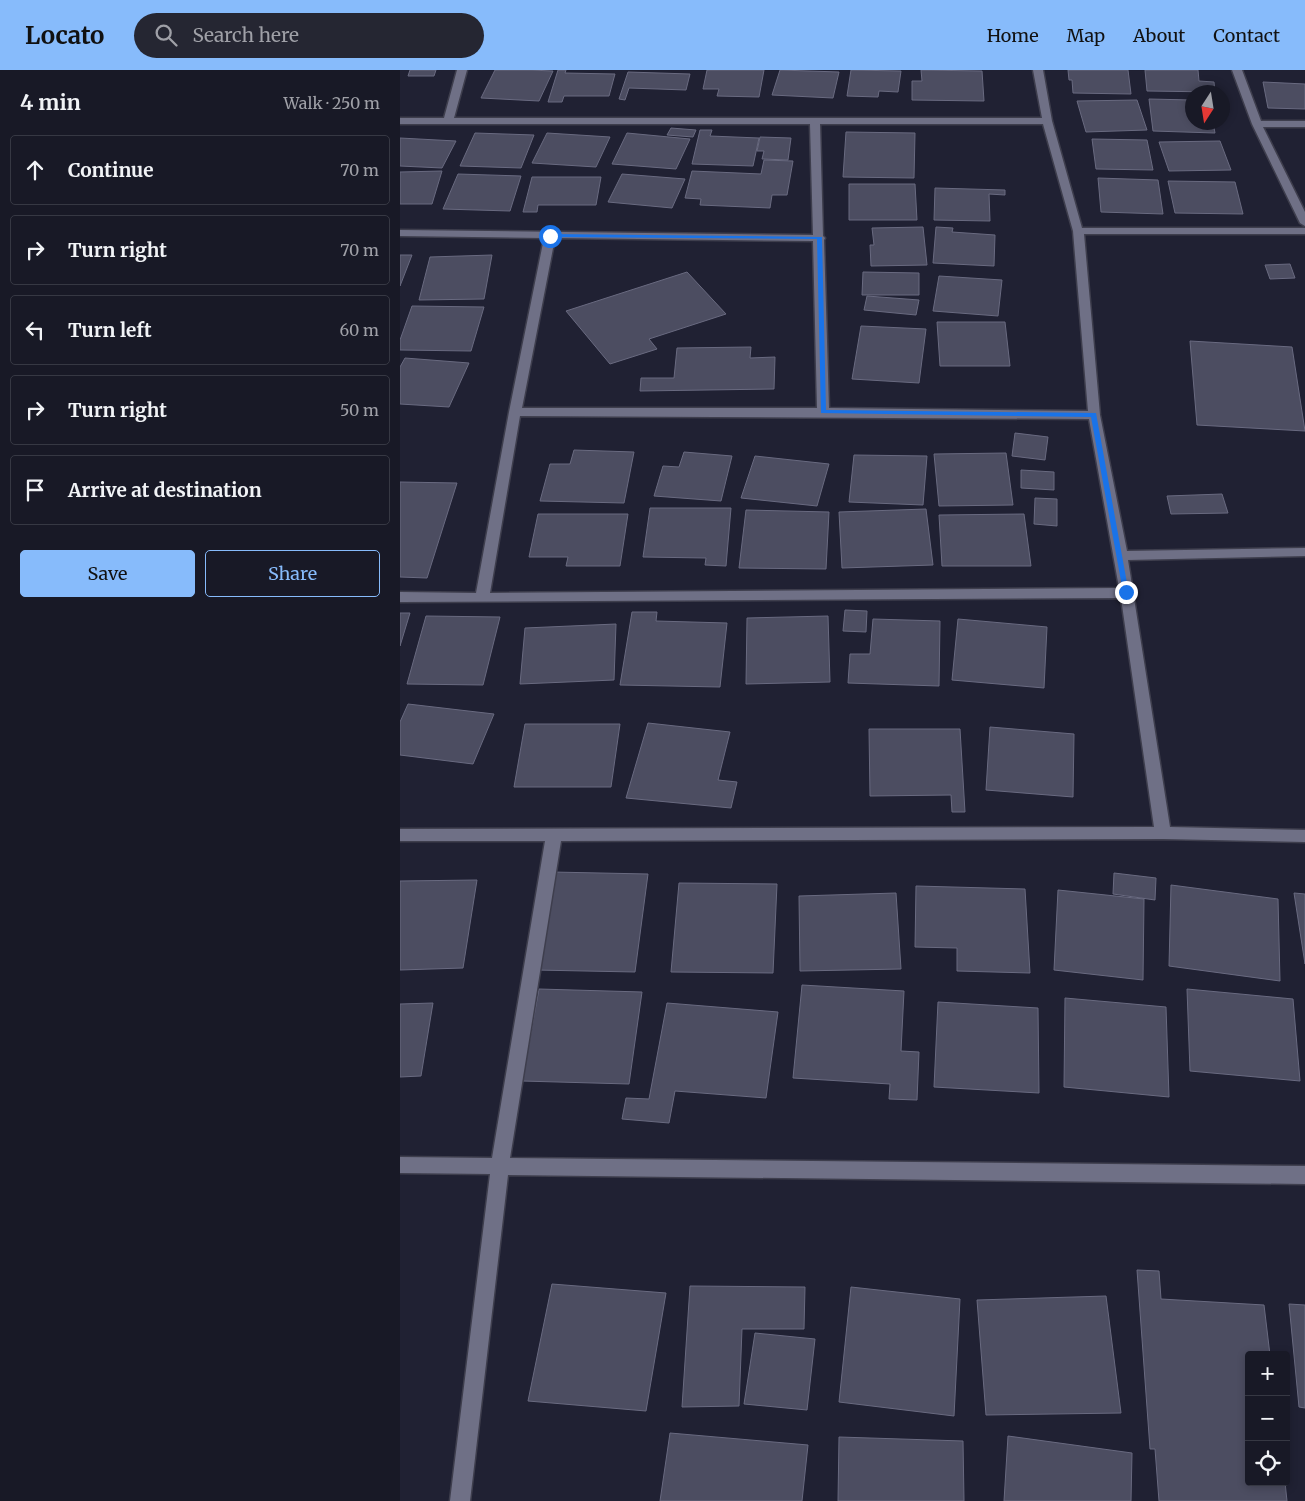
<!DOCTYPE html>
<meta charset="utf-8">
<style>
:root{--surface:#181926;--page:#252632;--text:#f1f3f6;--muted:#9fa0a7;--line:#363843;--accent:#87bbfb}
body{margin:0;font-family:Merriweather,serif;background:var(--page);color:var(--text)}
.controls{position:absolute;right:15px;bottom:15px;display:grid;overflow:hidden;border-radius:5px;box-shadow:0 2px 8px #0003}
.controls button{width:45px;height:45px;display:grid;place-items:center;padding:0;border:0;border-bottom:1px solid var(--line);background:var(--surface);color:var(--text);font:25px sans-serif}
.compass{position:absolute;left:785px;top:15px;width:45px;height:45px;border-radius:50%;background:var(--surface);box-shadow:0 2px 8px #0003;rotate:192deg}
.stop{position:absolute;width:15px;height:15px;margin:-11px;border:4px solid #1a73e8;border-radius:50%;background:#fff}
.stop.end{background:#1a73e8;border-color:#fff;box-shadow:0 1px 5px #0008}
.list{margin:0;padding:0;list-style:none}
h2{display:flex;justify-content:space-between;align-items:center;height:65px;margin:0;padding:0 20px;font-size:21px}
h2 small{font-size:16px;font-weight:400;color:var(--muted)}
.list li{display:grid;grid-template-columns:32px 1fr auto;gap:15px;align-items:center;box-sizing:border-box;height:70px;margin:0 10px 10px;padding:0 10px;border:1px solid var(--line);border-radius:5px}
.list b{display:block;font-size:19px;white-space:nowrap}
.list em{font-size:16px;font-style:normal;color:var(--muted)}
.actions{display:flex;gap:10px;padding:15px 20px}
.actions a{flex:1;padding:11px 0;border:1px solid var(--accent);border-radius:5px;text-align:center;font-size:18px;color:var(--accent)}
.actions .main{background:var(--accent);color:#111}
.icon{flex:none;width:28px;height:28px;fill:none;stroke:currentColor;stroke-width:2;stroke-linecap:round;stroke-linejoin:round}
.map{position:relative;flex:none;width:905px;height:1431px;overflow:hidden}
header{display:flex;align-items:center;gap:30px;box-sizing:border-box;height:70px;padding:0 25px;background:var(--accent);color:#111}
header strong{font-size:24px}
nav{display:flex;gap:28px;margin-inline-start:auto;font-size:18px}
.search{width:350px;height:45px;background:var(--page);display:flex;align-items:center;gap:12px;box-sizing:border-box;padding:0 18px;border-radius:28px;color:var(--muted);font-size:19px}
main{display:flex}
aside{flex:1;background:var(--surface)}
.map>svg:first-child{display:block}
</style>
<header>
<strong>Locato</strong>
<div class="search"><svg class="icon" aria-label="search" viewBox="0 0 24 24"><circle cx="10" cy="10" r="6"/><path d="M15 15l6 6"/></svg>Search here</div>
<nav><a>Home</a><a>Map</a><a>About</a><a>Contact</a></nav>
</header>
<main>
<aside>
<h2>4 min<small>Walk · 250 m</small></h2>
<ul class="list">
<li><svg class="icon" aria-label="ahead" viewBox="0 0 24 24"><path d="M12 20V5M6 11l6-6 6 6"/></svg><div><b>Continue</b></div><em>70 m</em></li>
<li><svg class="icon" aria-label="right" viewBox="0 0 24 24"><path d="M7 20v-9h11M14 6l5 5-5 5"/></svg><div><b>Turn right</b></div><em>70 m</em></li>
<li><svg class="icon" aria-label="left" viewBox="0 0 24 24"><path d="M17 20v-9H6M10 6l-5 5 5 5"/></svg><div><b>Turn left</b></div><em>60 m</em></li>
<li><svg class="icon" aria-label="right" viewBox="0 0 24 24"><path d="M7 20v-9h11M14 6l5 5-5 5"/></svg><div><b>Turn right</b></div><em>50 m</em></li>
<li><svg class="icon" aria-label="arrive" viewBox="0 0 24 24"><path d="M6 21V4h12l-3 4 3 4H6"/></svg><div><b>Arrive at destination</b></div></li>
</ul>
<div class="actions"><a class="main">Save</a><a>Share</a></div>
</aside>
<div class="map">
<svg width="905" height="1431" viewBox="0 0 905 1431">
<rect width="100%" height="100%" fill="#202133"/>
<path fill="#4c4d61" stroke="#696a80" d="M10,0h26l-2,6h-26z
M95,0h35l23,1 -14,30 -58,-3z
M158,0h8l-1,3 50,1 -6,22h-45l-2,6h-14z
M307,0h57l-5,27 -42,-1 2,-7h-16z
M380,0l59,2 -6,26 -61,-3z
M451,0l50,1 -3,21 -19,-1 -1,6 -31,-1z
M521,0l61,1 2,30 -72,-1v-19h10z
M668,0h60l3,24 -58,-1 -1,-13h-3z
M745,0h53l1,11 15,1 1,10 -68,-1z
M228,2l62,2 -4,16 -57,-2 -4,12 -6,-1z
M863,12l42,2v25l-37,-1z
M749,29l43,1v22h21l2,11 -62,-2z
M737,30l10,30 -61,2 -9,-31z
M271,58l25,2 -3,7 -26,-2z
M300,60h12l-2,6 49,2 -6,28 -61,-2z
M446,62l69,1 -1,45 -71,-1z
M75,63l59,2 -13,33 -61,-2z
M147,63l63,4 -14,30 -64,-4z
M227,63l63,6 -14,30 -64,-5z
M360,67l31,1 -3,22 -26,-1 2,-8h-7z
M0,68l56,3 -14,27 -42,-2z
M692,69l55,1 6,30 -57,-1z
M820,71l11,29 -62,1 -10,-29z
M364,90l29,1 -6,34h-15l-2,13 -70,-3 1,-6 -16,-1 7,-27 69,3z
M42,101l-10,33h-32v-32z
M58,104l63,2 -11,35 -67,-2z
M222,104l63,5 -13,29 -64,-6z
M132,107h69l-5,28h-58l-1,7h-14z
M698,108l60,2 5,34 -62,-2z
M768,111l67,1 8,32 -68,-1z
M449,114h66l2,36h-68z
M535,118l70,2v5l-16,-1 1,27 -56,-1z
M523,157l4,38 -56,1 -1,-21h4l-2,-17z
M536,157l17,1 -1,4 43,3 -1,31 -61,-3z
M0,185h12l-12,31z
M92,185l-8,44 -65,1 11,-43z
M890,194l5,14 -25,1 -5,-14z
M287,202l39,42 -77,25 8,10 -47,15 -44,-53z
M463,202l56,1v22h-57z
M539,206l63,4 -4,36 -65,-5z
M467,226l52,4 -3,15 -52,-5z
M12,236l72,1 -13,44 -71,-1v-10z
M537,252h68l5,44h-70z
M461,256l65,3 -7,54 -67,-4z
M790,271l102,6 13,84 -108,-6z
M351,277l-1,11 25,-1 -1,32 -134,2 1,-13h33l3,-30z
M5,288l64,5 -20,44 -49,-3v-37z
M615,363l33,4 -3,23 -33,-4z
M174,380l60,2 -10,51 -84,-2 10,-37h20z
M284,382l48,4 -11,45 -67,-5 9,-30 16,1z
M606,383l7,52 -74,1 -5,-52z
M454,385l73,1 -4,49 -74,-3z
M355,386l74,8 -12,42 -76,-8z
M621,400l33,2v18l-33,-2z
M0,412l57,1 -30,95 -27,-1z
M822,424l6,19 -57,1 -4,-18z
M635,428l22,1v27l-23,-2z
M250,438h81l-5,58 -21,-1 1,-7 -63,-1z
M526,439l7,56 -91,3 -3,-56z
M346,440l83,2 -3,57 -87,-1z
M138,444h90l-8,52h-54l2,-9h-39z
M624,444l7,52h-89l-3,-51z
M445,540l22,1 -1,21 -23,-1z
M232,542h25l-1,9 71,2 -7,64 -100,-2z
M0,543h10l-10,33z
M26,546l74,1 -17,68 -76,-1z
M428,546l2,66 -84,2 1,-66z
M473,549l67,2 -1,65 -91,-3 2,-29h20z
M558,549l89,8 -3,61 -92,-8z
M216,554l-2,56 -94,4 5,-56z
M8,634l86,10 -21,50 -73,-9v-33z
M248,653l82,9 -12,48 19,2 -6,26 -105,-10z
M125,654h95l-9,63h-97z
M590,657l84,7 -1,63 -87,-7z
M469,659h91l5,83h-13l-1,-17 -81,1z
M152,802l96,2 -13,98 -100,-2z
M714,803l42,5 -1,22 -42,-6z
M77,810l-14,88 -63,2v-89z
M279,813l98,1 -4,89 -102,-1z
M771,815l107,14 2,82 -111,-15z
M516,816l109,3 5,84 -73,-2v-23l-42,-1z
M658,820l86,9 -1,81 -89,-10z
M496,823l5,76 -101,2 -1,-75z
M894,823l11,1v70z
M402,915l102,6 -3,60 18,1 -2,48 -28,-1 1,-15 -97,-6z
M139,919l103,3 -13,92 -107,-3z
M787,919l106,10 7,82 -110,-10z
M665,928l101,9 3,90 -105,-10z
M538,932l100,6 1,85 -105,-6z
M33,933l-12,73 -21,1v-73z
M267,933l111,9 -12,86 -91,-7 -6,32 -47,-4 4,-21 23,1z
M737,1200l22,1 2,28 103,6 6,50h-21v57l-3,-1 3,25v46h36l2,19h-128l-4,-52h-5z
M152,1214l114,9 -20,118 -118,-10z
M290,1216l115,1 -1,42h-62l-3,77 -57,1z
M451,1217l109,12 -6,117 -115,-14z
M706,1226l15,117 -135,2 -9,-115z
M889,1234l16,1v103l-6,-1z
M355,1263l60,6 -8,71 -63,-6z
M270,1363l138,12 -6,56h-142z
M608,1366l124,17 -1,48h-127z
M439,1367l124,4 1,60h-126z"/>
<g fill="none" stroke-linecap="round" stroke-linejoin="round">
<defs>
<path id="minor" d="M57,0h10l-13,48h588l-9,-48h10l9,51 30,107h223v6h-221l16,181 27,136 178,-3v8l-177,4 42,267 135,3v12l-142,-3 -602,2 -51,317 795,8v18l-797,-9 -38,326h-20l40,-327 -90,-1v-16l92,1 53,-317h-145v-12l754,-2 -33,-229 -721,4v-10l76,1 33,-181 35,-174 -144,-2v-6l413,5 -3,-111h-410v-6h44zM420,54h223l30,107 15,180 -259,-3 -5,-168 1,-2 -2,-2zM155,168l258,3 4,167h-295zM120,346l569,3 30,169 -629,5z
M832,0h10l19,51h44v6h-42l42,85v14l-5,-3 -48,-99z"/>
</defs>
<use href="#minor" stroke="#3e3e4d" stroke-width="3"/>
<use href="#minor" fill="#6f7086" fill-rule="evenodd"/>
</g>
<path fill="#1a73e8" d="M150,164l272,3 4,173 270,3 33,181 -6,-2 -32,-175 -270,-4 -4,-174 -269,-2z"/>
</svg>
<div class="controls">
<button>+</button>
<button>−</button>
<button><svg class="icon" aria-label="locate" viewBox="0 0 24 24"><circle cx="12" cy="12" r="6"/><path d="M12 2v4M12 18v4M2 12h4M18 12h4"/></svg></button>
</div>
<svg class="compass" viewBox="-18 -18 36 36"><path d="M0-13l5 13h-10z" fill="#e53935"/><path d="M0 13l5-13h-10z" fill="#9fa0a7"/></svg>
<div class="stop" style="left:150px;top:166px"></div>
<div class="stop end" style="left:726px;top:522px"></div>
</div>
</main>
